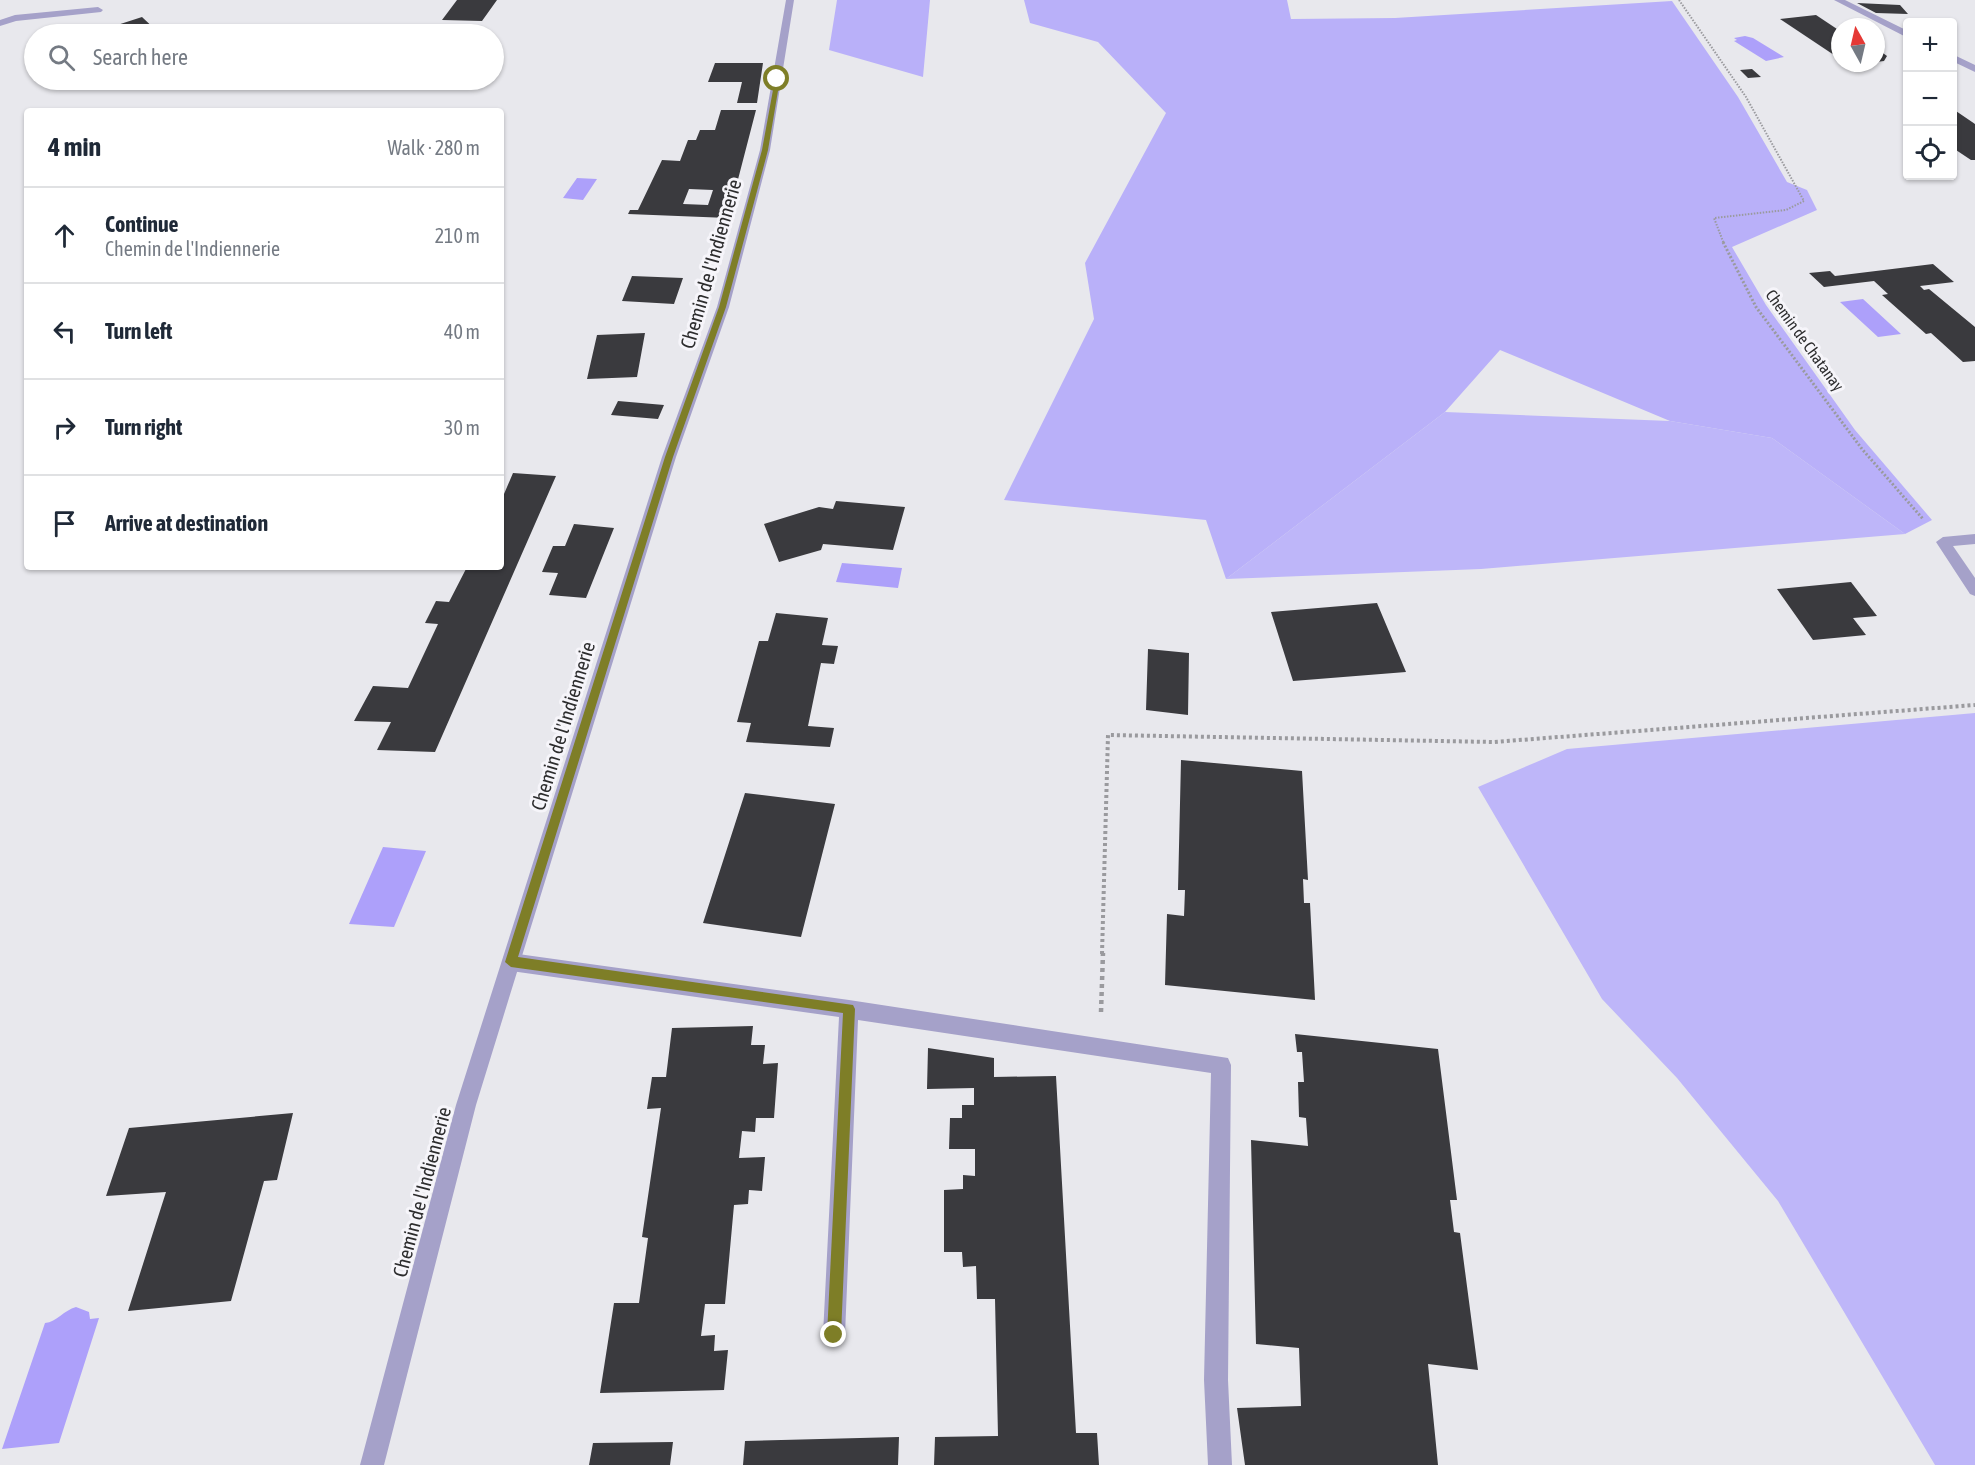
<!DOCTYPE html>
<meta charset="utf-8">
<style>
:root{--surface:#fff;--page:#f6f6f7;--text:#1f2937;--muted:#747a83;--line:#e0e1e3}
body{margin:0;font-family:"Asap Condensed",sans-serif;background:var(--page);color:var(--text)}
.controls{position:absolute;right:18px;top:18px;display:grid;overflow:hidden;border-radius:6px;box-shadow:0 2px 4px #0004}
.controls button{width:54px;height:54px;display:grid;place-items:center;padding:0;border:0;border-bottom:2px solid var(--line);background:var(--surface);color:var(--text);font:30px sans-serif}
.compass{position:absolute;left:1831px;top:18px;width:54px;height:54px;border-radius:50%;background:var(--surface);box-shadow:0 2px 4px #0004;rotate:352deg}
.stop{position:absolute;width:18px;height:18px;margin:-14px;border:4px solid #7e7e27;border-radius:50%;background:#fff}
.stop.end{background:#7e7e27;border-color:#fff;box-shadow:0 2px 6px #0008}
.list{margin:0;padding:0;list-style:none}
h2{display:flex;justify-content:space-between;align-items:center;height:78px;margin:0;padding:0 24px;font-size:26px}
h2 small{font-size:20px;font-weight:400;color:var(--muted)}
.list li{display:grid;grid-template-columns:39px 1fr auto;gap:18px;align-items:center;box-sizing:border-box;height:96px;padding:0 24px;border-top:2px solid var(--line)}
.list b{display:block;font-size:22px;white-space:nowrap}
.list p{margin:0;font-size:20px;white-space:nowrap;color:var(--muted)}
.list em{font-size:20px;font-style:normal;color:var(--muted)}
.icon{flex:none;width:33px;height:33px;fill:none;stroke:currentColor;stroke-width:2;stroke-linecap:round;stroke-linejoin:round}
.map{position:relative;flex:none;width:1975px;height:1465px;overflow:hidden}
.search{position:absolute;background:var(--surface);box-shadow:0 2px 4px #0004;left:24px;top:24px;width:480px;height:66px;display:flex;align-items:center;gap:15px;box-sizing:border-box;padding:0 21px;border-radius:33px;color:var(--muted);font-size:22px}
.panel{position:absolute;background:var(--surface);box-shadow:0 2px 4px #0004;left:24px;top:108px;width:480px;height:462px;border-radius:6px}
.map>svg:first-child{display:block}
</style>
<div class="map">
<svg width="1975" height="1465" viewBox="0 0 1975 1465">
<rect width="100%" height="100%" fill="#e8e8ed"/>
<path fill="#beb6f9" d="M1445,412l225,9 102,17 133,96 -424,35 -255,10z
M1975,713v752h-40l-157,-264 -101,-123 -75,-79 -124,-212 89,-38z"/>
<path fill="#b9b0f9" d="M837,0h93l-7,77 -94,-27z
M1024,0h263l4,19 104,-1 277,-17 66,96 49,85 20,8 10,20 -85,37 34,58 89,125 77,90 -27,14 -133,-96 -102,-17 -170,-71 -55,62 -219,167 -20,-59 -202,-20 90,-181 -9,-56 81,-150 -68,-71 -68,-19z"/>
<path fill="#ada0fa" d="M1745,36l8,2 31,19 -18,4 -32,-20 3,-1 -3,-2z
M577,178l20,1 -14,21 -20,-2z
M1863,299l38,35 -23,3 -38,-35z
M842,563l60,5 -4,20 -62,-6z
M383,847l43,4 -32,76 -45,-3z
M76,1307l13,5 1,7 9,-1 -40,125 -57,6 43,-126c12,-1 19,-13 31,-16z"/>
<path fill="#3a3a3e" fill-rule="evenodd" d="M457,0h40l-15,21 -40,-1z
M1857,3l43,2 8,9 -32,-1z
M1816,15l24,16v28l-60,-40z
M142,17l18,17h-44l-8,-6z
M1876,48l11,8 -3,5 -8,1z
M715,63h48l-6,40h-20l5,-21h-34z
M1752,69l9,8 -13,1 -8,-8z
M1953,109l22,15v36h-4l-18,-12z
M721,110h35l-28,108 -100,-4 2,-4h8l24,-50 18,1 8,-21h8l4,-10h15zM689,189l24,1 -5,15 -25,-1z
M1933,264l21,18 -34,4 4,4 5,-1 46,38v34l-12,1 -32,-29 -5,1 -44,-39 6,-1 -14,-13 -50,6 -15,-14 21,-2 5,5z
M632,276l51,2 -9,26 -52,-3z
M645,333l-8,44 -50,2 10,-44z
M618,401l46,4 -6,14 -47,-4z
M513,473l43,3 -121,276 -58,-2 14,-28 -37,-1 19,-35 35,2 30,-64 -13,-1 11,-22 13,1 18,-35h34v-66z
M836,501l69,6 -12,43 -70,-6 -2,6 -42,12 -15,-38 55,-17 14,2z
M574,524l40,4 -28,70 -37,-3 9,-22 -16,-1 11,-26h12z
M1851,582l26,34 -24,2 13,17 -53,5 -36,-51z
M1377,603l29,69 -113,9 -22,-69z
M776,613l52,5 -6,27 16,1 -4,18 -13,-1 -13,63 26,2 -4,19 -84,-5 5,-19 -14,-1 22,-81h9z
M1148,649l41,4 -1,62 -42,-5z
M1181,760l121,11 6,109 -5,-1 1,24h6l5,97 -150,-15 2,-71 17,2 1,-26h-7z
M745,793l90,11 -34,133 -98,-14z
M753,1026l-2,19h14l-2,19 15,-1 -4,55h-18l-1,14 -13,-1 -3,27 26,-1 -3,34 -13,-1 -1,14 -14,1 -9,99h-20l-4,32 14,-1 -1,16 14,-1 -4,40 -124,3 14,-90h25l9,-65 -6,-1 19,-129 -14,1 5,-32h14l6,-49z
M1295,1034l143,15 19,151h-7l4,32 6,1 18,137 -50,-6 10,101h-193l-8,-57 64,-2 -2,-58 -43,-4 -5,-204 57,6 -2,-28 -7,-1 -1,-35h6l-2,-30h-5z
M928,1048l66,10v19l62,-1 20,357h21l2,32h-165l1,-28 63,-1 -3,-137h-18l-1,-33 -13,1 -1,-15h-18v-62l19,-1v-14l12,1v-27h-26l1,-31h12v-13h12v-17l-47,1z
M293,1113l-16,67 -13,1 -33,120 -103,10 38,-119 -60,4 23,-68z
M899,1437l-1,28h-155l2,-24z
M673,1442l-3,23h-81l4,-22z"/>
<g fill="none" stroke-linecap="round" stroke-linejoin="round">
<path stroke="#9a9a9e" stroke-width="2" stroke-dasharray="1.5 1.5" stroke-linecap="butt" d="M1679,0l67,97 58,104 -18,9 -72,8 10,26"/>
<path stroke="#9a9a9e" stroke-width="3" stroke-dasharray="2 2" stroke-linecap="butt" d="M1723,242l33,65 106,142 61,70"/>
<path stroke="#9a9a9e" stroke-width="4" stroke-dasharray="3 3" stroke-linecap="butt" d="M1102,954l6,-219 386,7 481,-37"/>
<path stroke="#9a9a9e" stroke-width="4.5" stroke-dasharray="4 4" stroke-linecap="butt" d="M1101,1012l2,-59"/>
<path fill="#a5a1c9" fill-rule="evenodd" d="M511,953l338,47 379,58 3,7 -3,315 4,85h-24l-4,-85 7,-307 -353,-53 -13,315 -3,8 -8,3 -8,-3 -3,-8 16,-318 -328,-46 -7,-3 -2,-6 2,-6z"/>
<path fill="#a5a1c9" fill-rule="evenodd" d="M786,0h8l-24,150 -41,157 -53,150 -200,648 -92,360h-24l96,-360 206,-648 55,-150 43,-157z
M1834,0h11l63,31v7z
M98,7l5,3 -2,2 -85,9 -16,5v-6l15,-5z
M1952,54l23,11v7l-23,-11z
M1975,534v10l-22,2 22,32v18l-5,-2 -34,-52 7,-5z"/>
</g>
<path fill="#7e7e27" d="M777,77l3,2 -12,71 -42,157 -53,150 -155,500 335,48 2,4 -14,326 -2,5 -5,2 -5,-2 -2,-5 16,-322 -332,-46 -6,-5 160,-505 54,-150 43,-157 13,-71z"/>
<g text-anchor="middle" stroke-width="6" stroke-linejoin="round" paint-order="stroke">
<g font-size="16" fill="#2d2d2e" stroke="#f6f5fa">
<text transform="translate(1805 340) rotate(54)" y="6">Chemin de Chatanay</text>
</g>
<g font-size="20" fill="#2d2d2e" stroke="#f6f5fa">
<text transform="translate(711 264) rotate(-74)" y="7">Chemin de l'Indiennerie</text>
<text transform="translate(563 726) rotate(-73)" y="7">Chemin de l'Indiennerie</text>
<text transform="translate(422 1192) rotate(-75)" y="7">Chemin de l'Indiennerie</text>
</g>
</g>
</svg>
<div class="controls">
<button>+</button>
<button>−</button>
<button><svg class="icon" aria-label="locate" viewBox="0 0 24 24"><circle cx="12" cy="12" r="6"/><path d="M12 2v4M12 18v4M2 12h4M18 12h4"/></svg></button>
</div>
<svg class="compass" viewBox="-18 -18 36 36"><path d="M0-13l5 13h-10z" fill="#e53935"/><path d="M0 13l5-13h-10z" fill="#747a83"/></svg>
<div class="stop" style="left:777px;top:79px"></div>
<div class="stop end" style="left:834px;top:1335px"></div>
<div class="search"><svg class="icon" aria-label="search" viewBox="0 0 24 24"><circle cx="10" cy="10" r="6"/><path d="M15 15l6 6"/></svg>Search here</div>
<section class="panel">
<h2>4 min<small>Walk · 280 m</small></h2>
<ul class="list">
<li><svg class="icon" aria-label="ahead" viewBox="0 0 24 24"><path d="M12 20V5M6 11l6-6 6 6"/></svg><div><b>Continue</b><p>Chemin de l'Indiennerie</p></div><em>210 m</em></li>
<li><svg class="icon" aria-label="left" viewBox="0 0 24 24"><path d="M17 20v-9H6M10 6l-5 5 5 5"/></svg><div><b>Turn left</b></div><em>40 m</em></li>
<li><svg class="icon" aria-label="right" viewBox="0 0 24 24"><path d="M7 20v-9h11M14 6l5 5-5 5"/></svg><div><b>Turn right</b></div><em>30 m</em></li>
<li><svg class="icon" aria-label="arrive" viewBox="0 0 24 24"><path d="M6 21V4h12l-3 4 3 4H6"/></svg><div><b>Arrive at destination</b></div></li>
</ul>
</section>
</div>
